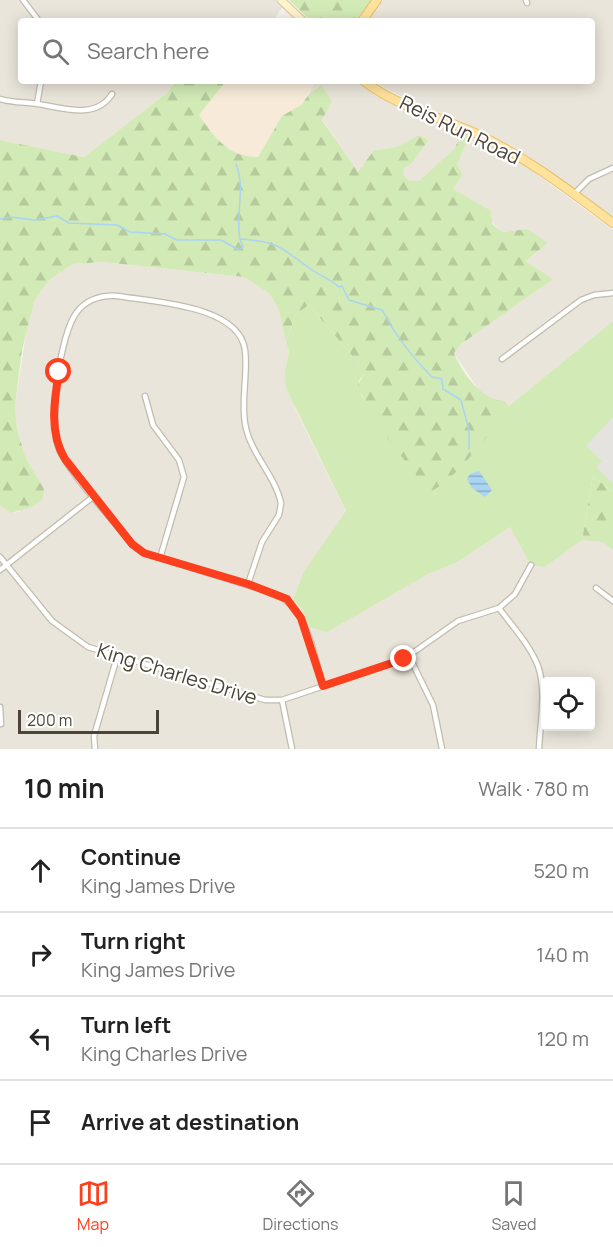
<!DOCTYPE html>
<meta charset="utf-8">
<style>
:root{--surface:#fff;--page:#f6f6f6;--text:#222;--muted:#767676;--line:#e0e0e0;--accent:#fc3f1d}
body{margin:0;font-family:Manrope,sans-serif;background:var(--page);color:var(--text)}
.controls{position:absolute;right:18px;bottom:18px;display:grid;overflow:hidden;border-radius:6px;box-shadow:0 3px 15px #0003}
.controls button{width:54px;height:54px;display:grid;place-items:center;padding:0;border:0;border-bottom:2px solid var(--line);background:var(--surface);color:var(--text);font:30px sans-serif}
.scale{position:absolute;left:18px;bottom:15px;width:141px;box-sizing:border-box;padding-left:6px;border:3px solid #4b4439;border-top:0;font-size:16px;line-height:21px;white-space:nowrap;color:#4b4439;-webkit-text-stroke:4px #fff;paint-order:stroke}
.stop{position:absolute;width:18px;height:18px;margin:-14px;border:4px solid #fc3f1d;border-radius:50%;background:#fff}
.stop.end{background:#fc3f1d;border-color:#fff;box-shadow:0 2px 6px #0008}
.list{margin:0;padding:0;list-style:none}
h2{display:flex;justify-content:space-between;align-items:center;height:78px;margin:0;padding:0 24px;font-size:26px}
h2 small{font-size:20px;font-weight:400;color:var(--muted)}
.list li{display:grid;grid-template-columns:39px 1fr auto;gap:18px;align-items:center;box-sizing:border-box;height:84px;padding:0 24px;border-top:2px solid var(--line)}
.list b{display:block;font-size:22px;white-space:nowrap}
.list p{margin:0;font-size:20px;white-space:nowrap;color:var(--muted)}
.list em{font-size:20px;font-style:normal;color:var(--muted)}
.icon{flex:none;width:33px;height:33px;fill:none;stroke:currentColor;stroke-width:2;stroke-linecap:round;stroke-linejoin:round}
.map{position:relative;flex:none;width:613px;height:749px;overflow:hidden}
.search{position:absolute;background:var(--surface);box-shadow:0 3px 15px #0003;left:18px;right:18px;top:18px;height:66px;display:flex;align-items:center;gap:15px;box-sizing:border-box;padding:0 21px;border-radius:6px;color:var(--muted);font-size:22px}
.sheet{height:414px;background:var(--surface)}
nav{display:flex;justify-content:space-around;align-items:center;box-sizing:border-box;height:84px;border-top:2px solid var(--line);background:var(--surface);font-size:16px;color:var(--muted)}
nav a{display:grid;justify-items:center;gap:3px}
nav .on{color:var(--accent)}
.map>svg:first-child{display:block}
</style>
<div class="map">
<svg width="613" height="749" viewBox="0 0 613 749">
<defs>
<pattern id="forest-firs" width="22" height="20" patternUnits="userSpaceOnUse" patternTransform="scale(1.5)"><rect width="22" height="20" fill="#d2eab5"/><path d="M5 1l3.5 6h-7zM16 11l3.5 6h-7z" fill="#b6ca9c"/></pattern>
<pattern id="water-rules" width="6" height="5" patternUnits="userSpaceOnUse" patternTransform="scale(1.5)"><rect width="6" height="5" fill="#a9d4f2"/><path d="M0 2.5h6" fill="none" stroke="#8caec5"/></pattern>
</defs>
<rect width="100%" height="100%" fill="#f6f3ec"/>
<path fill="#eae5da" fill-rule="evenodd" d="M0,0h277l6,6 -10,15h-252v60h155l-9,12 -83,64 -84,-17z
M383,0h230v220l-102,-73 -87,-39 -52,-27h220v-60h-224z
M315,81h43l18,15 85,36 -6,16 -36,33h-9l-7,-5v-7l9,-6 17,-23 -11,-5 -11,8 -18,6 -15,1 -16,22 -36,-53 -1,-34 -12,9z
M470,136l49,25 94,69v91l-104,85 -4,-5h-11l-14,-9 -26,-39 7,-9 91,-65 -27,-18 2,-32 -24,3 -50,-43 10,-14 -6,-11z
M103,262l141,15 26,17 9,16 10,41 -4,20 10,37 51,104 -43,61 -10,27 10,10 6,17 71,-27 48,-26 28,-11 54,-36 35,40 39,-29 18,4 11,8v199h-613v-243l11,7 8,-1 25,-23 -18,-31 -9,-28 -2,-25 13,-84 6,-19 14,-21 25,-17zM546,682h44v44h-44z"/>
<path fill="#f7ead8" d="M226,81h89l-14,24 -19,11 -24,41h-17l-24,-16 -18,-26z"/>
<path fill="#d2eab5" d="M309,305l56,66 -6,10 2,14 68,97 32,-25 48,-61 104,-85v171l-20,-16 -11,64 -37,27 -14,-2 -21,-38 -54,36 -28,11 -101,58 -18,-5 -6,-17 -10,-10 10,-27 43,-62 -60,-123 -1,-17 4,-20 -3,-10 10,-27z"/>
<path fill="url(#forest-firs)" d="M289,0h83l-17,21h-44z
M176,81h50l-27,34c15,22 30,43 59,42l24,-41 19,-11 8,-11 12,-9 11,16 -10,19 36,52 16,-22c17,-1 30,-4 44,-15l11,5 -17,23 -9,6 1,7 6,5h9l36,-33 6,-16 9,4 -13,28 6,11 -10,14 38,22 1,13 11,8 24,-3 21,14 -23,18 28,18 -92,65 -7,9c8,20 28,48 51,48l4,5c-15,23 -56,77 -80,86l-41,-53 -31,-52 8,-16 -56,-66 -13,9 -10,27 -7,-31 -9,-16 -26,-17 -141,-15 -30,2 -25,17 -14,21 -12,48 -7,55 2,25 9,28 18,31 -1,10 -11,8 -21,6 -11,-7v-366l84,17 83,-64z
M593,476l20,16v58l-11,-8 -20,-2z"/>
<path fill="#e5e3e0" d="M613,417v66l-17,-16 6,-6 -16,-15z"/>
<path fill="url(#water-rules)" d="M479,471l13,19 -7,7 -13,-9 -5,-9 3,-5z"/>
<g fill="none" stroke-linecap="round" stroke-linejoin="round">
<path stroke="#a9d4f2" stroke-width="1.5" d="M236,164c10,25 -1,50 4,75
M0,219l10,-2 24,3 23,-4 12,7 48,2 13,7 35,2 12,6h44l18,10 4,-3 -3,-8c42,3 40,9 72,31 9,6 18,9 27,17l3,-1 7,14 33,10c14,27 29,46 50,67l10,2 1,10 18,11 8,30v19"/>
<defs>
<path id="street" d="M23,0l16,21
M526,0l1,3
M0,99c13,4 25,3 38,5 25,4 58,16 74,-10
M37,104l4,-23
M574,194l15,-15 24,-11
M502,359l79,-59 13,-5 19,-2
M145,396l8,29 26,35 5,17 -24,81
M0,557l52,64 36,26 177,53h17l122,-41 54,-38 41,-13 16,-14 16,-29
M0,570l94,-74
M248,584l14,-42 17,-27 2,-12c-6,-28 -32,-51 -36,-80 -4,-24 3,-49 0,-73 -6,-45 -92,-48 -127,-54 -16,-1 -31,3 -41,16 -17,21 -28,107 -19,134 7,23 57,76 74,98l12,9 129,40c35,14 40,60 50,93
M596,588l17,13
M499,608c13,18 31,37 39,58 9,26 2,56 1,83
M409,656l24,49 9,44
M282,700l10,49
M0,707l1,17
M95,749l-1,-13 23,-79"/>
<path id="secondary" d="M281,0l22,21"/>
<path id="primary" d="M362,21l15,-21
M364,81c32,25 75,36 111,52 50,23 94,57 138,90"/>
</defs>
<use href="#street" stroke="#c2bbae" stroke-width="7"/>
<use href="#secondary" stroke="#d6c79b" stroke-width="9"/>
<use href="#primary" stroke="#e6c16a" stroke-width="10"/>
<use href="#street" stroke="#fff" stroke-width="4.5"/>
<use href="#secondary" stroke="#fff3cd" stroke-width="7"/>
<use href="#primary" stroke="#ffe39c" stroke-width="8"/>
</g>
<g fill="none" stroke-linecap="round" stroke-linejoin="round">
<path stroke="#fc3f1d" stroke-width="8" d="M59,372c-5,29 -10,61 6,87l67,85 12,9 104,31 39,15 14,19 22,68 81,-27"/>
</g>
<g text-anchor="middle" stroke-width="4.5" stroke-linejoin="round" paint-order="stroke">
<g font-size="20" fill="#4b4439" stroke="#fff">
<text transform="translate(460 130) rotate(26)" y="7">Reis Run Road</text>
<text transform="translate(177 674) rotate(17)" y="7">King Charles Drive</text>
</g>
</g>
</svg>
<div class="controls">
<button><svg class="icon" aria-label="locate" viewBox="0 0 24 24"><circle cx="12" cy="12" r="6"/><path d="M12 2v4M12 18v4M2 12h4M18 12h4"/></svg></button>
</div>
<div class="scale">200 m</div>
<div class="stop" style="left:59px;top:372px"></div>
<div class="stop end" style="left:404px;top:659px"></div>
<div class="search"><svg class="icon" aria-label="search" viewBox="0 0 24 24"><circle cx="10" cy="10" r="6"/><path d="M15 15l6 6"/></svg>Search here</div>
</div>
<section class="sheet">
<h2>10 min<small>Walk · 780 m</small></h2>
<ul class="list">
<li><svg class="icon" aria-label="ahead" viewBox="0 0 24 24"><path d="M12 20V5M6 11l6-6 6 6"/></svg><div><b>Continue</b><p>King James Drive</p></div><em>520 m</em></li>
<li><svg class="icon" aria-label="right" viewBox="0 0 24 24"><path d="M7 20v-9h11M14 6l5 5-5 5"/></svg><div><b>Turn right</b><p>King James Drive</p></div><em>140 m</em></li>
<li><svg class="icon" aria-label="left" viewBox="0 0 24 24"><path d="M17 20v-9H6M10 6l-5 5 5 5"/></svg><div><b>Turn left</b><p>King Charles Drive</p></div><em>120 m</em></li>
<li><svg class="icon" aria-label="arrive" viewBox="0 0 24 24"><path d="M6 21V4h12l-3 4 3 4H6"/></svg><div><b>Arrive at destination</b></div></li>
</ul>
</section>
<nav>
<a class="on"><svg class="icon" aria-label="map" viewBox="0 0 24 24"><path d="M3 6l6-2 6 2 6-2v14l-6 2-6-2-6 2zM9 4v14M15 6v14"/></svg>Map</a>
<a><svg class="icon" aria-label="directions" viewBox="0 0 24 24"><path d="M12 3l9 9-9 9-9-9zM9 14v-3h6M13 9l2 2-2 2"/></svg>Directions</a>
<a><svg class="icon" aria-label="saved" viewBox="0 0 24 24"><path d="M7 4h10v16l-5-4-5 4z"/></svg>Saved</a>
</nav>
